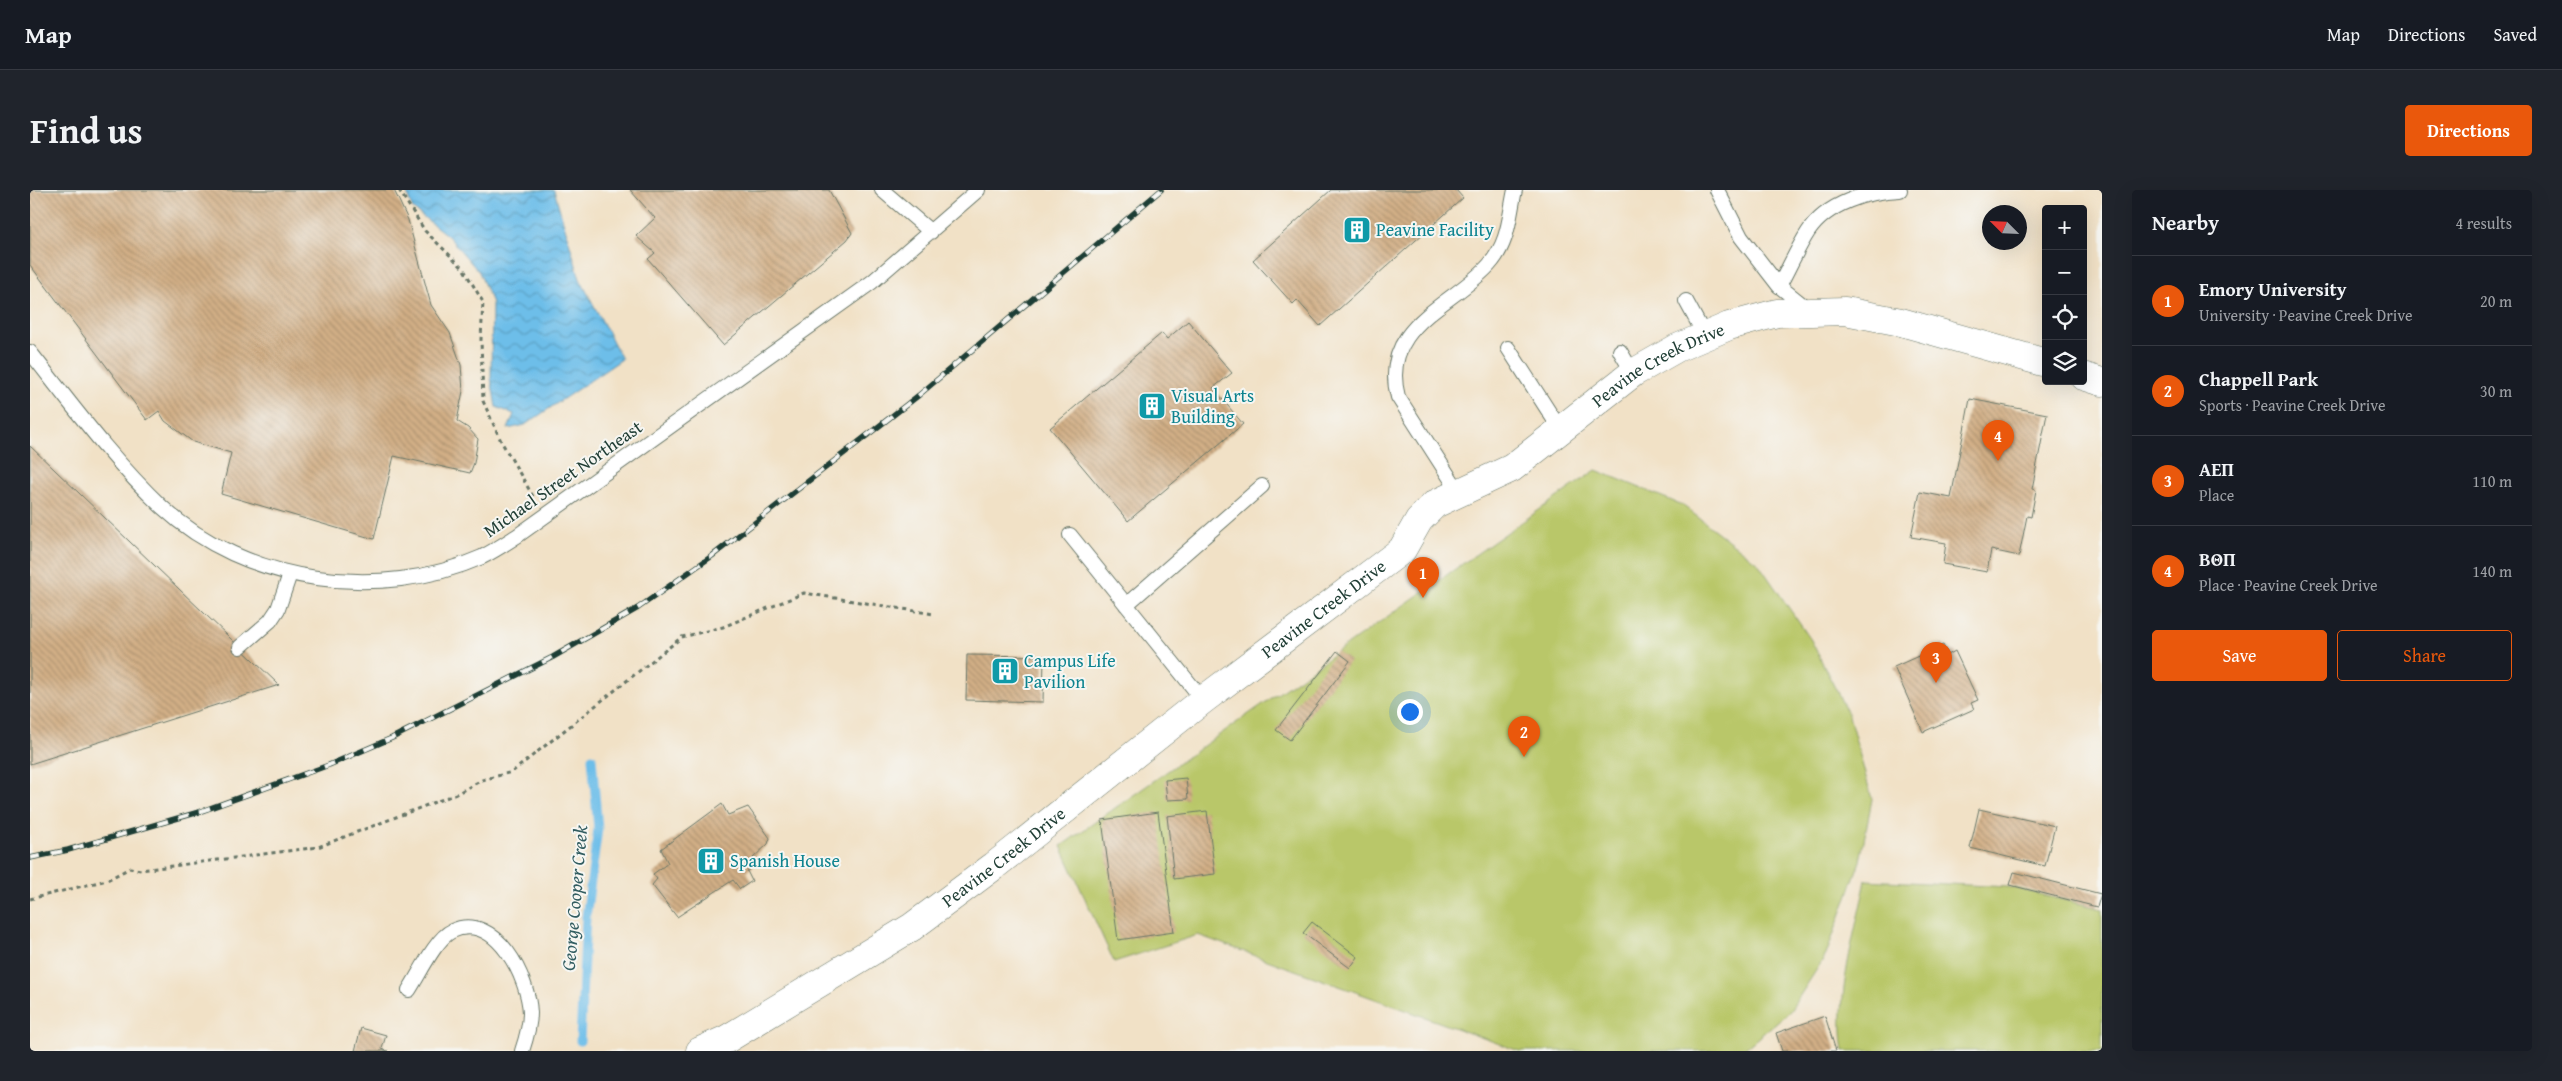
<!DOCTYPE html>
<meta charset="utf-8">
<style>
:root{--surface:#171b24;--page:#20242c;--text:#f1f3f6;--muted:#9ea1a6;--line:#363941;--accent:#ea580c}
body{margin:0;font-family:"Gentium Book Plus",serif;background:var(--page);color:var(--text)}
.controls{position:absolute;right:15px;top:15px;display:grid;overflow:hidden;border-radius:5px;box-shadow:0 5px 20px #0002}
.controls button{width:45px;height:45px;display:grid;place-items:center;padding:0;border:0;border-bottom:1px solid var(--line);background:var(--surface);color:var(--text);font:25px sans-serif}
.compass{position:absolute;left:1952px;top:15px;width:45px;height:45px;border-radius:50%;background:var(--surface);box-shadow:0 5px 20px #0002;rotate:294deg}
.you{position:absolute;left:1379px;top:521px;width:18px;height:18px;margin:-12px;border:4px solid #fff;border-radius:50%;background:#1a73e8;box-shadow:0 0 0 8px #1a73e833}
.badge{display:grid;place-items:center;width:32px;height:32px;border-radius:50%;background:var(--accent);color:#fff;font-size:16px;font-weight:700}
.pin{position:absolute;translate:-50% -41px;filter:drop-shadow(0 1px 2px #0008)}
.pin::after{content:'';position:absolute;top:26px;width:18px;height:15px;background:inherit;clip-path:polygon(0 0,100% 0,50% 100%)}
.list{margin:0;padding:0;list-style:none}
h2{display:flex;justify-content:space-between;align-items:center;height:65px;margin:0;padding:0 20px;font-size:21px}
h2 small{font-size:16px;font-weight:400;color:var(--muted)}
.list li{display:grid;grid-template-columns:32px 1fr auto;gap:15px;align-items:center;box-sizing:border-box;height:90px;padding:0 20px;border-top:1px solid var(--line)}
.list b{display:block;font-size:19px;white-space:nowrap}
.list p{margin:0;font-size:16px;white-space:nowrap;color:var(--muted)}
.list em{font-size:16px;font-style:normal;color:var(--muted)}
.actions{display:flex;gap:10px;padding:15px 20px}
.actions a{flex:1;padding:11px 0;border:1px solid var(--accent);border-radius:5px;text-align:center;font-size:18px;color:var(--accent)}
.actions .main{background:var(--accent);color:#fff}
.icon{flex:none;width:28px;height:28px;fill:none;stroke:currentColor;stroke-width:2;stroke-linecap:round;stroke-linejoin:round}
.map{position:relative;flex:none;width:2072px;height:861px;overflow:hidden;border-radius:5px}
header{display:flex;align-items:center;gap:30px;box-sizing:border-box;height:70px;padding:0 25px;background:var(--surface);border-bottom:1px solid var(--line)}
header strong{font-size:24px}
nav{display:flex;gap:28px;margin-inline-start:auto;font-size:18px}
.intro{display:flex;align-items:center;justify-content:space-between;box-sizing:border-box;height:120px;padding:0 30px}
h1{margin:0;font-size:35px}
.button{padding:12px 22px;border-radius:5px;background:var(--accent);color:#fff;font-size:18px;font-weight:700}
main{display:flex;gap:30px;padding:0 30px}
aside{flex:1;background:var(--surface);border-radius:5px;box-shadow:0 5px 20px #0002}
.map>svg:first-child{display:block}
</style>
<header>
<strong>Map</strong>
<nav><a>Map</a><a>Directions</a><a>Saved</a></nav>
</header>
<div class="intro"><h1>Find us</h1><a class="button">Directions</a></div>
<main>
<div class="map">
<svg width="2072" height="861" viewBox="0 0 2072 861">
<defs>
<pattern id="water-waves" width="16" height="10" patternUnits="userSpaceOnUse" patternTransform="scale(1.25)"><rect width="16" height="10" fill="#6dbee9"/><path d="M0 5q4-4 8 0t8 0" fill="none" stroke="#599cbe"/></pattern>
<pattern id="building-back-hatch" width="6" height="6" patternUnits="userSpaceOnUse" patternTransform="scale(1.25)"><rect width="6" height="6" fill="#d2af86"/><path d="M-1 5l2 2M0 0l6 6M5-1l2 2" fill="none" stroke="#aa906e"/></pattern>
</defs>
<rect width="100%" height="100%" fill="#f6f6f2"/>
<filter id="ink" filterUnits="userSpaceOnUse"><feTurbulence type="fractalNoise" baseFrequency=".02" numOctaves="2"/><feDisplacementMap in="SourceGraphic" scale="10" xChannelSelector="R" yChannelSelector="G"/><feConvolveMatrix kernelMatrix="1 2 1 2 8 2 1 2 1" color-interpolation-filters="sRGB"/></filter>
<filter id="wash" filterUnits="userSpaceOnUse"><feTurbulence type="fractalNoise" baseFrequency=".0096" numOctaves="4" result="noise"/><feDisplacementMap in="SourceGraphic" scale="20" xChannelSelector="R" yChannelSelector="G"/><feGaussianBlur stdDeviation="1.12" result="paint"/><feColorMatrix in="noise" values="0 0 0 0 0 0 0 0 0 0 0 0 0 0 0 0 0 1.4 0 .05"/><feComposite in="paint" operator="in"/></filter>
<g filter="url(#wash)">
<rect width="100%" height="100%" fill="#f1e1c6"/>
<path fill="#b9c769" stroke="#6c824e" d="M1566,280l86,35 76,58 53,77 38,76 23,83 -12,62 -34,94 -36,56 -48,40h-223l-321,-116 -84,27 -53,-116z
M1836,690l143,7 93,22v142h-258c-9,-55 11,-117 22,-171z"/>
<path fill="url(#water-waves)" stroke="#467e8e" d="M376,0h148l26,89 42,80 -97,66 -17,4 6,-15 -18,-7 -5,-29 1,-75 -13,-31 -31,-36 -36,-28z"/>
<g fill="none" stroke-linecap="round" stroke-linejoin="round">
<path stroke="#6dbee9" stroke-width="9" d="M550,851l6,-124 12,-88 -6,-71"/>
</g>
<g id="blocks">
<path fill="url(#building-back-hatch)" d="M3,0h361l14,30 23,85 19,28 11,32 2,26 -6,30 11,7 10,11 -4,24 -4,10 -76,-17 -20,83 -153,-45 10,-41 -38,-11 -28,-21 -6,-10 -12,9 -117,-155v-73z
M600,0h199l23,43 -5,7 -124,105 -75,-86 7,-6 -19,-17 19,-18z
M1301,0h125l7,8 -143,128 -23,-26 -4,4 -40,-44z
M1158,131l44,52 -19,15 30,36 -115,97 -78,-93 112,-95 5,6z
M1940,209l77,15 -15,75 4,1 -5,27 -4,-1 -8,40 -28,-6 -4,22 -44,-8 3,-21 -35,-6 9,-45 31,6z
M0,256l249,239 -249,79z
M1913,455l5,10 7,-4 23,49 -7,3 3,6 -51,23 -29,-65z
M1307,461l13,10 -60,79 -14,-10z
M937,465l77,1 -1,46 -77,-2z
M1156,588l2,21 -21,1 -2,-20z
M692,614l6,11 20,-8 22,31 -2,6 -15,14 3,6 -9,7 5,10 -12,8 -7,-9 -56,37 -25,-32 5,-6 -4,-5 15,-11 -7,-14z
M1949,619l76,17 -10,40 -75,-18z
M1177,621l8,63 -41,5 -7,-63z
M1128,622l16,120 -56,8 -16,-120z
M1984,682l87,22 -4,13 -87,-22z
M1282,732l46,35 -8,11 -47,-35z
M1795,826l11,35h-54l-6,-18z
M331,838l25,7 -4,14 6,2h-33z"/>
</g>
</g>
<g filter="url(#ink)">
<use href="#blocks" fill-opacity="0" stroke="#687667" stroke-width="1"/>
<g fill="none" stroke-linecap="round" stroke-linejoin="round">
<defs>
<path id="service" d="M852,0l49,42
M1687,0l24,47 38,49 30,24
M1749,96c10,-18 18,-37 29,-54 19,-29 60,-41 92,-42
M1656,111l19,35
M1478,158l52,81
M1590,161l13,22
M0,162c42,53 83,109 132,155 83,77 218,95 320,50 12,-6 24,-14 35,-21l355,-254 106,-92
M1429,302l-61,-95c-19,-71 54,-91 91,-132 20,-22 20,-48 26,-75
M1040,345l133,165
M1096,415l136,-119
M210,457l30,-26 8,-12 12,-35
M379,800c10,-15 27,-52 43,-59 44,-20 77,48 78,82 0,13 -4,26 -8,38"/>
<g id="minor">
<path d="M2053,186l19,6"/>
<path id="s1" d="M670,861l27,-12 185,-112 82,-61 209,-166 199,-150 17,-30 16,-16 77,-36 121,-95 44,-25 52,-22 48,-13 68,-2 56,11 145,41"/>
</g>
</defs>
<use href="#service" stroke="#687667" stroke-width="16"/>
<use href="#minor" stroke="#687667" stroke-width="29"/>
<path stroke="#687667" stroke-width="3" stroke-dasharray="4 4" stroke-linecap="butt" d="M369,0l26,41 38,37 20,34 -2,37 2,62 18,40 33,57
M0,709l77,-19 23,-12 11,2 177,-23 138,-53 26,-14 30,-8 170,-135 41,-10 81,-34 130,21"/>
<use href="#service" stroke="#fff" stroke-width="14"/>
<use href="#minor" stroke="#fff" stroke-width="28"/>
<defs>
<path id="rail" d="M0,668l38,-8 131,-38 130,-47 63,-27 161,-81 85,-49 74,-52 207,-161 242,-205"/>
</defs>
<use href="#rail" stroke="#1f3d34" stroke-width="5.5"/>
<use href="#rail" stroke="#f6f6f2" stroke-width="4" stroke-dasharray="11" stroke-linecap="butt"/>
</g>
</g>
<defs>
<symbol id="building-square" viewBox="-11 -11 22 22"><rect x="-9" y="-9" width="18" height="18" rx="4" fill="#0f9aa8" stroke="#f6f6f2"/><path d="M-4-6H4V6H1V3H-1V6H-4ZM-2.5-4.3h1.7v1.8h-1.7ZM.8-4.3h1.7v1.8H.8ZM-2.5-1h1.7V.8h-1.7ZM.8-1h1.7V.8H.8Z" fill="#fff"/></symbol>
</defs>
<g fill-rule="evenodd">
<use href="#building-square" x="1311" y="24" width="32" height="32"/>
<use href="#building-square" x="1106" y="200" width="32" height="32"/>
<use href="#building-square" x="959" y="465" width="32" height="32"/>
<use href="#building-square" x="665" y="655" width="32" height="32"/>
</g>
<g text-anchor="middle" stroke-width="4" stroke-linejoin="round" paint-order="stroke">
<g font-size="18" fill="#0d838f" stroke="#f6f6f2" text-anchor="start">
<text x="1346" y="46">Peavine Facility</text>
<text x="1141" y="212">Visual Arts<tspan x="1141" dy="21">Building</tspan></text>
<text x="994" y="477">Campus Life<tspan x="994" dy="21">Pavilion</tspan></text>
<text x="700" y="677">Spanish House</text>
</g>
<g font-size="18" fill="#1f3d34" stroke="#f6f6f2">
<text dy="6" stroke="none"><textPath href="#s1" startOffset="1186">Peavine Creek Drive</textPath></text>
<text transform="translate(533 289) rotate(-35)" y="6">Michael Street Northeast</text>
<text dy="6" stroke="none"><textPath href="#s1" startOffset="766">Peavine Creek Drive</textPath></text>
<text dy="6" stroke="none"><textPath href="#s1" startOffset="361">Peavine Creek Drive</textPath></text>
</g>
<g font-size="19" font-style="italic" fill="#325d61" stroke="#f6f6f2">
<text transform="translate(544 708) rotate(-85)" y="7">George Cooper Creek</text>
</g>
</g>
</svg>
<div class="controls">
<button>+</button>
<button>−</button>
<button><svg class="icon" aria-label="locate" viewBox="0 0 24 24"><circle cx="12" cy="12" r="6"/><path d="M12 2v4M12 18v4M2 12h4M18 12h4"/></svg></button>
<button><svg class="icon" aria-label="layers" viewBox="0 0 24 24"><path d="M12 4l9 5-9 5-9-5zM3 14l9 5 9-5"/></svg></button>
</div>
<svg class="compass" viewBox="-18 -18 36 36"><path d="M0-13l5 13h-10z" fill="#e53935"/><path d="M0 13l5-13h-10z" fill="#9ea1a6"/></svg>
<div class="you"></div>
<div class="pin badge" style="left:1393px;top:408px">1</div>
<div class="pin badge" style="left:1494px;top:567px">2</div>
<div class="pin badge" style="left:1906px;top:493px">3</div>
<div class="pin badge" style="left:1968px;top:271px">4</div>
</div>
<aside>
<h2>Nearby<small>4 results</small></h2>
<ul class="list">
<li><span class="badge">1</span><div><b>Emory University</b><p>University · Peavine Creek Drive</p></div><em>20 m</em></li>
<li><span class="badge">2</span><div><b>Chappell Park</b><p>Sports · Peavine Creek Drive</p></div><em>30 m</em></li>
<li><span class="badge">3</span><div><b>ΑΕΠ</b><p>Place</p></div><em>110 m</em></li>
<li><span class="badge">4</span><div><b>ΒΘΠ</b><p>Place · Peavine Creek Drive</p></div><em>140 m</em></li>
</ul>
<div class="actions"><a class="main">Save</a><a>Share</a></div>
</aside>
</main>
